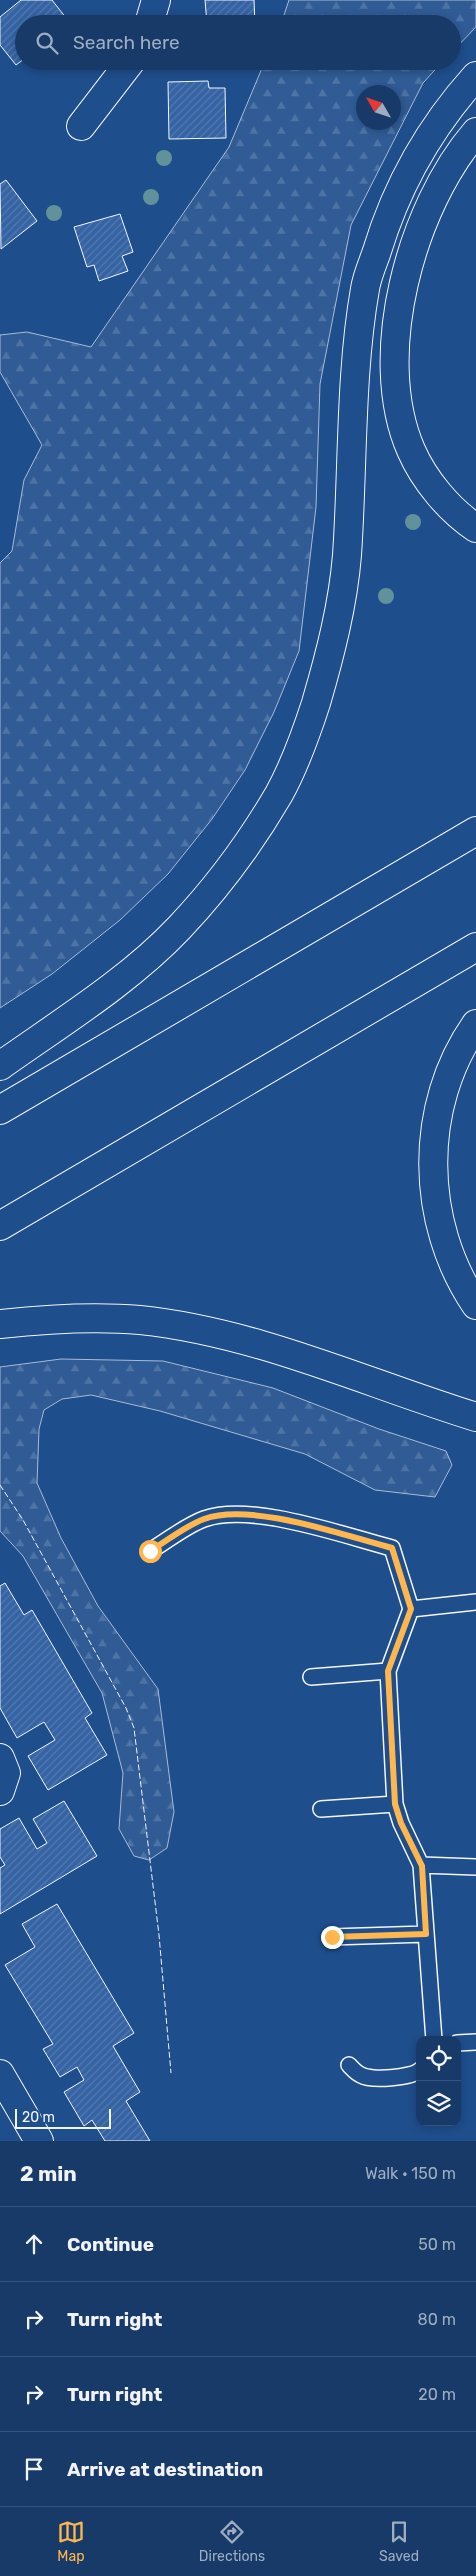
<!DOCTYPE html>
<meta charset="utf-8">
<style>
:root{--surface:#173a69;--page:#20416f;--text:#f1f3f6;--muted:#9eadc0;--line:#36547d;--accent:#ffb74d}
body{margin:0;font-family:Rubik,sans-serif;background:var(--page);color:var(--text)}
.controls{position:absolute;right:15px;bottom:15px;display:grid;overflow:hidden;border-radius:10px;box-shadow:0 2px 8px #0003}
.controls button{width:45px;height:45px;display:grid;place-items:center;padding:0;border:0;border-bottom:1px solid var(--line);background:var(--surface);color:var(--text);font:25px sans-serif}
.compass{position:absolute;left:356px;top:85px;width:45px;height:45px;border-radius:50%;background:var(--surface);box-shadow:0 2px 8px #0003;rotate:309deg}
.scale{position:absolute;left:15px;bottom:12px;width:96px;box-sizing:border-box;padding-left:5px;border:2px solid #f2f6ff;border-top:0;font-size:14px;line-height:18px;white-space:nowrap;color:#f2f6ff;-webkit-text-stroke:4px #1f4e8c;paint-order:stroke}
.stop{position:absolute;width:15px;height:15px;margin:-11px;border:4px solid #ffb74d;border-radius:50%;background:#fff}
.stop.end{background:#ffb74d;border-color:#fff;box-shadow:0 1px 5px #0008}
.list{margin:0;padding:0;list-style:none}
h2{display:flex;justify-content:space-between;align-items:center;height:65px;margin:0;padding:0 20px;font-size:21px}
h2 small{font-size:16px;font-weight:400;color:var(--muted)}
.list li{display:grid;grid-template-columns:32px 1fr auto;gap:15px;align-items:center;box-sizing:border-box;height:75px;padding:0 20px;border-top:1px solid var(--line)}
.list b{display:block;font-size:19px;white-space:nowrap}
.list em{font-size:16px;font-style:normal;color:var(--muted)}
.icon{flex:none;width:28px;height:28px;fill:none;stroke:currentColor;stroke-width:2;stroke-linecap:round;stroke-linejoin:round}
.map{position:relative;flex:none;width:476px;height:2141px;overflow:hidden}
.search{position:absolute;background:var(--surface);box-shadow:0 2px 8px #0003;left:15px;right:15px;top:15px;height:55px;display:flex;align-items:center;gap:12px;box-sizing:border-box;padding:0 18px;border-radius:28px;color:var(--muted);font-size:19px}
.sheet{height:365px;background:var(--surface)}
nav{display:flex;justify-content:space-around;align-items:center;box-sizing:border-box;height:70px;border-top:1px solid var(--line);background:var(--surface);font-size:14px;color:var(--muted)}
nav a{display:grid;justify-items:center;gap:2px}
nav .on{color:var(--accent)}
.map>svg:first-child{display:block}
</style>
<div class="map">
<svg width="476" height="2141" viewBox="0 0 476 2141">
<defs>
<pattern id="forest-firs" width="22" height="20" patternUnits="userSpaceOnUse" patternTransform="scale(1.25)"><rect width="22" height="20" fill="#305b95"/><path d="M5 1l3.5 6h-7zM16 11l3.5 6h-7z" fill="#4e73a5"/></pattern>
<pattern id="building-hatch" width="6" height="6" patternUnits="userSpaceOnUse" patternTransform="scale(1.25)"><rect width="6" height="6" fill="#3563a3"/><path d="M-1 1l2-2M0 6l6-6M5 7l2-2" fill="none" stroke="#537ab1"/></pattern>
</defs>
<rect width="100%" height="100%" fill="#1f4e8c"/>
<path fill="url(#forest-firs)" stroke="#a8bbd7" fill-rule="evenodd" d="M289,0h187v27l-24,25v-28h-171z
M265,61h178l-20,22 -72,142 -31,159 -4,123 -17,144 -25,61 -29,58 -33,49 -44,55 -48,46 -68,54 -52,34v-445l12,-12 12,-71 18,-35 -42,-73v-37l27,-3 64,15 138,-200zM394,92v30h-30v-30z
M61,1359l102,2 110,27 106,41 67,22 6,14 -17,32 -60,-7 -70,-36 -145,-43 -69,-16 -29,4 -18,11 -5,19 -2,54 24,55 37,68 60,83 16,123 -7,36 -18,12 -15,-4 -15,-27 4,-56 -21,-80 -79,-137 -23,-25v-164z"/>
<path fill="url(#building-hatch)" stroke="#f2f6ff" d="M21,0h31l18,23 -46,1v35l-8,6 -16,-20v-28z
M205,0h49l1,24h-48z
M208,81l1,7h16l1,50 -57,1 -1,-57z
M6,180l31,41 -36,28 -1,-65z
M120,214l13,38 -11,4 6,15 -29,10 -5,-16 -7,2 -13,-40z
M5,1583l19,32 8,-5 60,103 -7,5 22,37 -59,35 -20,-34 27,-16 -11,-18 -27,16 -17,-30v-122z
M64,1801l33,55 -97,58v-46l5,-3 -5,-8v-28l19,-11 18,31 10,-6 -14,-24z
M57,1904l77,129 -21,13 27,46 -14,9 24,40h-45l-13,-21 -8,6 -20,-34 20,-12 -7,-13 -17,10 -17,-28 10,-5 -48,-79 30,-18 -13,-23z"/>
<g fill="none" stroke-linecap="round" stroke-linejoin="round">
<defs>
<path id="service" d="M150,1551c17,-10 35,-25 54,-32 47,-17 138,16 188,29l19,61 65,-7
M411,1609l-23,62 7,133 6,19 20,42 13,175
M311,1677l77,-6
M321,1809l74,-5
M421,1865l55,2
M331,1937l95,-3
M457,2043l19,-1
M349,2065c3,3 7,8 12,10 10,6 51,3 59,-5"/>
<path id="minor" d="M149,24l7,-24
M81,126l50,-65
M0,1758l6,15 -6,18
M0,2074l39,67"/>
<path id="motorway" d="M476,132c-65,75 -106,224 -65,318 13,30 38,60 65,78
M476,1024c-58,82 -56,199 0,281
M0,1066c59,-42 129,-85 179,-138 38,-40 72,-86 100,-134 16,-29 27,-60 37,-91 14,-48 27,-98 31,-148 6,-86 3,-181 18,-266 2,-13 8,-26 12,-38 20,-66 53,-124 99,-175
M0,1110l476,-279
M0,1226l476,-279
M0,1324c46,-5 94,-8 140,-4 116,12 226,63 336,97"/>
</defs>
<use href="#service" stroke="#f2f6ff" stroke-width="18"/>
<use href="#minor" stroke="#f2f6ff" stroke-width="30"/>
<use href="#motorway" stroke="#f2f6ff" stroke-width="30"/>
<use href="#service" stroke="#1f4e8c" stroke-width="15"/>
<use href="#minor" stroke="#1f4e8c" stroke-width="28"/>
<use href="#motorway" stroke="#1f4e8c" stroke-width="28"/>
<path stroke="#f2f6ff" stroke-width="1" stroke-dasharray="6 2.5" stroke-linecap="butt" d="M0,1485l23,35 103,188 8,20 25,207 12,138"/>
</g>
<g fill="#61919a">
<circle cx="164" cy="158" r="8"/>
<circle cx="151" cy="197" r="8"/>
<circle cx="54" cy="213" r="8"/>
<circle cx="413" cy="522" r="8"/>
<circle cx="386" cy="596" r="8"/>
</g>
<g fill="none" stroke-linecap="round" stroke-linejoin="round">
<path stroke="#ffb74d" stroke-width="6" d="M150,1551c17,-10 35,-25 54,-32 47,-17 138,16 188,29l19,61 -23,62 7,133 6,19 21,43 4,68 -94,3"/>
</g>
</svg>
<div class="controls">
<button><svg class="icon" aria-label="locate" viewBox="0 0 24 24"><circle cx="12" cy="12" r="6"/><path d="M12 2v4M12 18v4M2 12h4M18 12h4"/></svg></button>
<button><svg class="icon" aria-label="layers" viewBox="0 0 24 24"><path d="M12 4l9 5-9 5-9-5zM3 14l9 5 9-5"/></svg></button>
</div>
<svg class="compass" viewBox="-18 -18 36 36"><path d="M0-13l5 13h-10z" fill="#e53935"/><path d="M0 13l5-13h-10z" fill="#9eadc0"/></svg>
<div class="scale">20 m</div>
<div class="stop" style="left:150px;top:1551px"></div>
<div class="stop end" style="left:332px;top:1937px"></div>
<div class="search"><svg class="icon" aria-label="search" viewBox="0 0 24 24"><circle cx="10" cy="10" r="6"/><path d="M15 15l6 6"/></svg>Search here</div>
</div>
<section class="sheet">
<h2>2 min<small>Walk · 150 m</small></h2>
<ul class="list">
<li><svg class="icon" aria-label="ahead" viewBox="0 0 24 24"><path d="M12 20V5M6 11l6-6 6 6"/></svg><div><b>Continue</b></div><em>50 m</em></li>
<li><svg class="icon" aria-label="right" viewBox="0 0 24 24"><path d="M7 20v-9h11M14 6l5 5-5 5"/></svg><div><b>Turn right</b></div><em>80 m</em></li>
<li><svg class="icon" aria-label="right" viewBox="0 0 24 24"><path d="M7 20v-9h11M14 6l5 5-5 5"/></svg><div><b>Turn right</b></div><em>20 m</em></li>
<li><svg class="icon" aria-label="arrive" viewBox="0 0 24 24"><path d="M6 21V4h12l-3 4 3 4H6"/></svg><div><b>Arrive at destination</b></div></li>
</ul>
</section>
<nav>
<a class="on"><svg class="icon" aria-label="map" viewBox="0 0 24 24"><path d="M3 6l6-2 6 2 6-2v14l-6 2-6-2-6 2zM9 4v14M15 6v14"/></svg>Map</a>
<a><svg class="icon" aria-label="directions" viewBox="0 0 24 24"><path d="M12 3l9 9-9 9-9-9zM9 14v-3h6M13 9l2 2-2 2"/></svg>Directions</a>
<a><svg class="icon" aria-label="saved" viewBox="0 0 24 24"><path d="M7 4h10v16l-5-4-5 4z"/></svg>Saved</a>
</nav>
